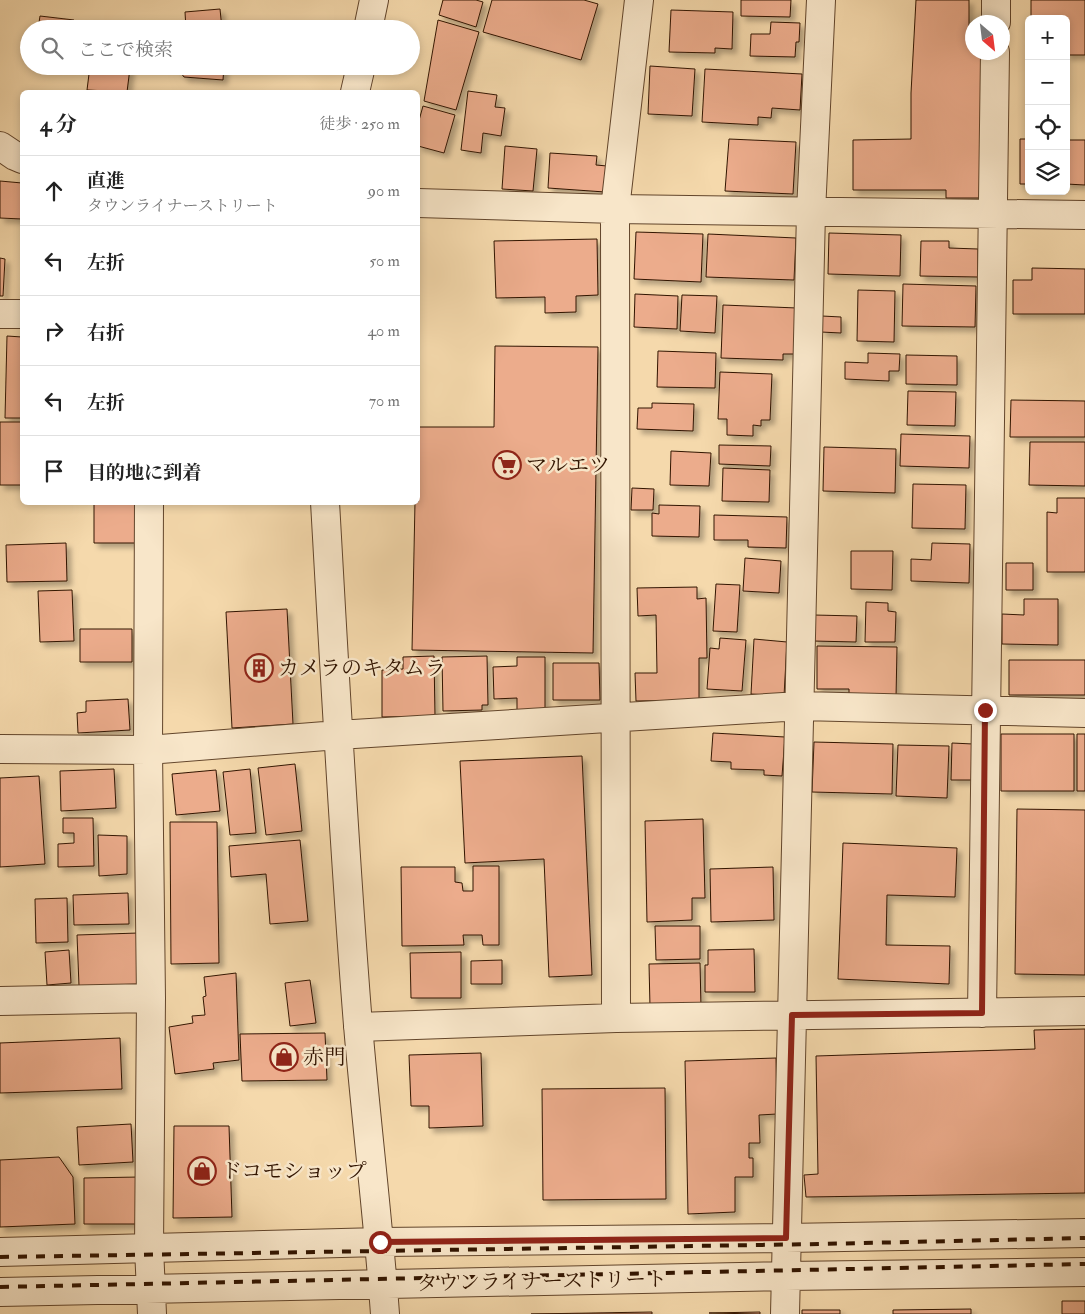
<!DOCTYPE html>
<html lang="ja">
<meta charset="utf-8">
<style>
:root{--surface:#fff;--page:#f2f2f2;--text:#222;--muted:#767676;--line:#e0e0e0}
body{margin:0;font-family:"IM FELL Double Pica","Noto Serif JP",serif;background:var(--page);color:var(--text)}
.controls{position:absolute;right:15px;top:15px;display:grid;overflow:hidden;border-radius:8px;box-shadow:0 2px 8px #0003}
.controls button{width:45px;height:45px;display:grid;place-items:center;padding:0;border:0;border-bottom:1px solid var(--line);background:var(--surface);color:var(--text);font:25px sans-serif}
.compass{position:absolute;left:965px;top:15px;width:45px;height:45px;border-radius:50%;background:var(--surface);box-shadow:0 2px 8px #0003;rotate:152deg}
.stop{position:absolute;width:15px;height:15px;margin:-11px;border:4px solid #8f2418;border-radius:50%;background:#fff}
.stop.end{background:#8f2418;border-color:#fff;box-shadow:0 1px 5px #0008}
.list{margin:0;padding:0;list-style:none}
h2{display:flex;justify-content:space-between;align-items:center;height:65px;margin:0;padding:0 20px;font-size:21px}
h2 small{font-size:16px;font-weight:400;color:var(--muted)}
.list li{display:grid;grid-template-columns:32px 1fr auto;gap:15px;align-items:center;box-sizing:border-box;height:70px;padding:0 20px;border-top:1px solid var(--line)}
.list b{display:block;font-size:19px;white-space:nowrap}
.list p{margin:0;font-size:16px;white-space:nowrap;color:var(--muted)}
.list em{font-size:16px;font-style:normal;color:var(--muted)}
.icon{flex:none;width:28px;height:28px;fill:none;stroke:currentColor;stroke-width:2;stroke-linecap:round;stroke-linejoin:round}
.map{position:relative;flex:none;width:1085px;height:1314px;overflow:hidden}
.search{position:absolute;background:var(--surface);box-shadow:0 2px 8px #0003;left:20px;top:20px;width:400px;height:55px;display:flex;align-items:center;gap:12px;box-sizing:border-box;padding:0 18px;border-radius:28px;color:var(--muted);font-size:19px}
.panel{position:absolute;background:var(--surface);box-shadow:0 2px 8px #0003;left:20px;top:90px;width:400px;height:415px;border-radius:8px}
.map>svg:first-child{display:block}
</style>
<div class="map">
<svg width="1085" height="1314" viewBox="0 0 1085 1314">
<defs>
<filter id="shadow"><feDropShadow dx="4.5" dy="4.5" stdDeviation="2.5" flood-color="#0004"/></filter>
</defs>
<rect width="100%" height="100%" fill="#f5d9ac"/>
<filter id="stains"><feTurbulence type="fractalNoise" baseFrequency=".004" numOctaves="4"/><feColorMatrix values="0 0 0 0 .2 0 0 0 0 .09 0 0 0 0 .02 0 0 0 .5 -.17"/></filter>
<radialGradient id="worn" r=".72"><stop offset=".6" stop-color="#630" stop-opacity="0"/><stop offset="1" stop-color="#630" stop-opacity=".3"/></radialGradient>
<path fill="#ecac8c" stroke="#311400" filter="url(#shadow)" d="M443,0h33l7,2 -7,25 -37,-12z
M492,0h92l14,4 -17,56 -98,-28z
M741,0h50l-1,17 -49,-1z
M916,0h53v26h3v26h13l-2,146h-37v-8h-93v-50l58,-1v-46z
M1031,0h54v55h-19v-36h-35z
M220,9l2,20h-36l-1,-17z
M671,10l62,2 -1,37 -17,-1v5l-46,-1z
M40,16l34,4 -1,9h-35z
M438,20l41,12 -23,78 -32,-9z
M771,22l29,1 -1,19h-3l-1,15 -45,-1 1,-22h19z
M90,66l40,2 -3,24 -40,-2z
M178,66h46l-1,14 -39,-3 -6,-8z
M650,66l45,3 -3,47 -44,-2z
M705,69l97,5 -2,36 -28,-2 -1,10 -13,-1v8l-56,-3z
M468,91l29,4 -2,12 10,1 -4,28 -18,-3 -2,20 -20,-3z
M423,106l32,9 -11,38 -26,-7v-22z
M729,139l67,3 -3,52 -68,-3z
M1020,139h9v45h-9z
M1066,140h19v45l-19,-1z
M505,146l32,3 -4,42 -31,-2z
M550,153l47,3 -1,9 11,1 -2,26 -57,-4z
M0,181l22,2v36l-22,-1z
M636,232l67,2 -2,48 -67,-3z
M829,233l72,2 -1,41 -72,-2z
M708,234l88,4 -2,42 -88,-3z
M597,239l1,56 -22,1v16l-31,1v-16l-49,1 -2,-57z
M921,241h28v7l29,1v28l-58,-1z
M0,258l5,1 -2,37h-3z
M1032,268l53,1v45h-72v-34h19z
M903,284l73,2 -1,41 -73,-1z
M858,290l37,1 -1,51 -37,-1z
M635,294l43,2 -1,33 -43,-2z
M682,295l35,1 -2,37 -35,-2z
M723,305l74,3 -1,46h-13v6l-62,-2z
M822,316l19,1v16l-20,-1z
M7,336l15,1v81h-17z
M495,346l103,1 -5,306 -181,-3 3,-148h3v-75h76z
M658,351l58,2 -1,35 -58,-1z
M868,353l32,1 -1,17h-10v10l-44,-2v-17l23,1z
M906,355l51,1v29l-51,-1z
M720,372l52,2 -2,46h-9v6l-8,-1v11l-26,-1v-16h-9z
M908,391l48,1 -1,34 -48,-1z
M1011,400l74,1v36h-75z
M652,403l42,1 -1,27 -56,-2 1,-21h14z
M0,422h22v63h-22z
M901,434l69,2 -1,32 -69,-2z
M1030,442h55v44l-56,-1z
M719,445l52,1 -1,20 -51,-2z
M824,447l72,2 -1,44 -72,-2z
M671,451l40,2 -2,33 -39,-1z
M723,468l47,2 -1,32 -47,-1z
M913,484l53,1 -1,44 -53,-1z
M632,488l22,1 -1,21h-22z
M1057,498h28v74h-38v-60l10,1z
M94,502h41v41h-41z
M659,505l41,1 -1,31 -47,-1v-23l7,1z
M714,515l73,2 -1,31 -38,-1v-7h-34z
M66,543l1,38 -60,1 -1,-37z
M932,543l38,1 -1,39 -58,-2v-22l20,1z
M851,551h42l-1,39 -41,-1z
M745,558l36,3 -2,32 -36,-2z
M1006,563h27v27h-27z
M716,584l24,1 -3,47 -24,-1z
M697,587v12l9,-1 1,60h-8v42l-63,1 -1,-28h22l-1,-58 -18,1 -1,-28z
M72,590l2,51 -34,1 -2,-51z
M1024,599h34v46l-56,-1v-30l22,1z
M866,602l22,1v8l8,1 -1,30h-30z
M287,609l6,115 -61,4 -6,-116z
M814,615l43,1 -1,26 -43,-1z
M80,629h52v33h-52z
M720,638l26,2 -4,51 -35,-2 3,-41 9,1z
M754,639l33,3 -3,54 -33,-2z
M817,646l80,1 -1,51 -47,-1v-8h-32z
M434,656l1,60 -53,1v-47l21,-1v-12z
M487,656l1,49h-6v5l-39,1 -1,-54z
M517,657h28v53l-28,1v-13l-23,1 -1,-32 24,-1z
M1009,660h76v35h-76z
M553,663h46l1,37h-47z
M128,699l2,31 -52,3 -1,-20 9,-1v-11z
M713,733l72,4 -3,39 -18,-1v-5l-33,-1v-7l-20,-1z
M1001,734h73v57h-73z
M1077,734h8v57h-8z
M814,742l79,2 -1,50 -80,-2z
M952,743l21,1 -1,36h-21z
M898,745l51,1 -2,52 -51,-2z
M582,756l10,219 -43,2 -5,-118 -79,4 -5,-102z
M295,764l7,67 -36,4 -8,-67z
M114,769l2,39 -55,3 -1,-40z
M250,769l6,64 -26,2 -7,-63z
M216,770l4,41 -44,4 -4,-41z
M39,776l6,88 -45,3v-89z
M1017,809l68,1v165l-70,-1z
M63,818h30l1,48 -36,1v-23l16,-1v-10h-11z
M703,819l2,79h-13v22l-45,2 -2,-101z
M170,822h47l2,141 -48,1z
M98,835l29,1v38l-28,2z
M300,840l8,81 -38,3 -4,-50 -35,3 -2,-31z
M843,843l114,5 -2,49 -68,-2 -1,50 64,1 -1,38 -111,-5z
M473,866h26v79h-16l-1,-10h-19l1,10 -62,1 -1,-79h54v15l7,1 1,8h10z
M773,867l1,53 -63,2 -1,-53z
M128,893l1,31 -55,1 -1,-30z
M67,898l1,44 -32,1 -1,-44z
M655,926h45v33l-44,1z
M138,933l2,51 -61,2 -2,-51z
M754,949l1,43h-50v-27h3v-15z
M69,950l2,33 -24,2 -2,-33z
M461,952v46h-50l-1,-45z
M502,960v24h-31v-23z
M700,963l1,44h-51l-1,-43z
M236,973l3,87 -26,3 1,6 -39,5 -6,-47 24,-4 -1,-7 13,-1 -2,-18 3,-1 -2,-19z
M310,980l6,43 -26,3 -5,-43z
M1085,1029v164l-279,4 -2,-22 14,-1 -2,-118 219,-7 -1,-19z
M325,1033l2,47 -85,1 -2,-47z
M120,1038l2,51 -122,4v-50z
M481,1053l2,73 -54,2v-22h-18l-2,-51z
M776,1058l1,56 -18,1 1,28h-11v15h4v19h-18v35l-47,2 -3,-153z
M665,1088l1,111 -123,1 -1,-111z
M131,1124l2,38 -54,3 -2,-38z
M174,1126h55l3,91 -59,1z
M59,1157l14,20 2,47 -75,3v-67z
M139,1177v47h-55v-46z
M1062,1301h23v13h-23z
M971,1309v5h-78v-4z
M802,1310h38v4h-38z
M652,1312v2h-121z
M760,1312v2l-51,-1z"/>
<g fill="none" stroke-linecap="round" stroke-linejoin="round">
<defs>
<path id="minor" d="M996,22v-22
M368,29l6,-29
M355,92l6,-26
M0,146l15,10 7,3
M418,203l197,6 470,6
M0,314h22
M149,502l-1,248 3,248 -2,250 3,66
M325,502c10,175 19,349 33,523 8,96 20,192 27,289
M0,749l148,1 190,-15 462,-29 285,7
M0,1001l151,-3
M982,1013l13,-961
M616,1018l-1,-809 24,-209
M358,1027l258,-9 469,-7
M0,1252l380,-10 406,-4 299,-5
M0,1292l786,-16 299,-4
M785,1314l26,-1102 10,-212"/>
</defs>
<use href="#minor" stroke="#62452b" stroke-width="30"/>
<use href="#minor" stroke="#f8e6c9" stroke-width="28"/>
<path stroke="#311400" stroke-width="4" stroke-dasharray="9 9" stroke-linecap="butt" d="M0,1257l820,-13 265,-6
M0,1287l1085,-23"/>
</g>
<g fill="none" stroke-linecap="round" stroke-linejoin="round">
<path stroke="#8f2418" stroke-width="6" d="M380,1242l406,-4 6,-223 190,-2 3,-303"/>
</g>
<defs>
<symbol id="supermarket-ring" viewBox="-11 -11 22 22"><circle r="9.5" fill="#f8e6c9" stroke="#8f2418" stroke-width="1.5"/><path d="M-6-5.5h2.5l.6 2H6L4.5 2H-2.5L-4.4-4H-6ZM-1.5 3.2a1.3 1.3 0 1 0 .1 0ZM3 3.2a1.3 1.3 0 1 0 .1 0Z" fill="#8f2418"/></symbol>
<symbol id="building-ring" viewBox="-11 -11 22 22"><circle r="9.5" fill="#f8e6c9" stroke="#8f2418" stroke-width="1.5"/><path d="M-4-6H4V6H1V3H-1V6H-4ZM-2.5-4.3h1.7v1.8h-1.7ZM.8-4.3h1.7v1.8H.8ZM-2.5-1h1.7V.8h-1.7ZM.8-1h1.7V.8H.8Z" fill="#8f2418"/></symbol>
<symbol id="shop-ring" viewBox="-11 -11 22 22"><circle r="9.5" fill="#f8e6c9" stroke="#8f2418" stroke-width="1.5"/><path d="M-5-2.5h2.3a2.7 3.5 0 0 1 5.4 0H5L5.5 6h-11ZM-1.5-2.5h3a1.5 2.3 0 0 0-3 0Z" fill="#8f2418"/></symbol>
</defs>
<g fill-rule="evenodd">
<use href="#supermarket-ring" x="491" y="449" width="32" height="32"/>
<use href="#building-ring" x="243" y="652" width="32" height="32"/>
<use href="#shop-ring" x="268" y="1041" width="32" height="32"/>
<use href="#shop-ring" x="186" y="1155" width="32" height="32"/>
</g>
<g text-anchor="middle" stroke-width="5" stroke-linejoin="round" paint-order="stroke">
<g font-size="21" fill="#311400" stroke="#f8e6c9" text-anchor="start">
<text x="526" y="472">マルエツ</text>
<text x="278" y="675">カメラのキタムラ</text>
<text x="303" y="1064">赤門</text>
<text x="221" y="1178">ドコモショップ</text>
</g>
<g font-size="21" fill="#311400" stroke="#f8e6c9">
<text transform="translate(542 1281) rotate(-1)" y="7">タウンライナーストリート</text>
</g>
</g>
<rect width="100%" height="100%" filter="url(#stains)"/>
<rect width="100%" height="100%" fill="url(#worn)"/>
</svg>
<div class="controls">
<button>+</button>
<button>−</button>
<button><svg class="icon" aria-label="locate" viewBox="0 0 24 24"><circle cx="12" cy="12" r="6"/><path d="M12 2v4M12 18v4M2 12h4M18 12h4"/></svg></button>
<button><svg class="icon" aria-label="layers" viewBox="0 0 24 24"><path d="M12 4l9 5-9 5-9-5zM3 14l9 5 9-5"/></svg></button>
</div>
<svg class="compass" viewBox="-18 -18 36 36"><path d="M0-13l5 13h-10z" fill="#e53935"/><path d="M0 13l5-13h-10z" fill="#767676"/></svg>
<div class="stop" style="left:380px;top:1242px"></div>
<div class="stop end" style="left:985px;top:710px"></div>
<div class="search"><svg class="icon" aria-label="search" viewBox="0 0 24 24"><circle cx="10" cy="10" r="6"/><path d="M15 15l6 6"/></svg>ここで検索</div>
<section class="panel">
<h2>4 分<small>徒歩 · 250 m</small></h2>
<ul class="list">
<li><svg class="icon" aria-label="ahead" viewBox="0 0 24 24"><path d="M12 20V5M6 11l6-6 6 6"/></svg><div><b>直進</b><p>タウンライナーストリート</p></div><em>90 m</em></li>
<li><svg class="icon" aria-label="left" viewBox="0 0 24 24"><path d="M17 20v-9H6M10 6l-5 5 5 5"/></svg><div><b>左折</b></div><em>50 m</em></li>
<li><svg class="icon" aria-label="right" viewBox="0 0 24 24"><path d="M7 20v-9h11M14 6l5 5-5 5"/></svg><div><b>右折</b></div><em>40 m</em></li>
<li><svg class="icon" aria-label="left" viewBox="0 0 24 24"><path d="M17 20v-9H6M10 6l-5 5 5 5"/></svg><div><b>左折</b></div><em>70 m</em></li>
<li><svg class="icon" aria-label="arrive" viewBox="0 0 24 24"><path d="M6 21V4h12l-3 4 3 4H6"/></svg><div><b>目的地に到着</b></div></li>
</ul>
</section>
</div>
